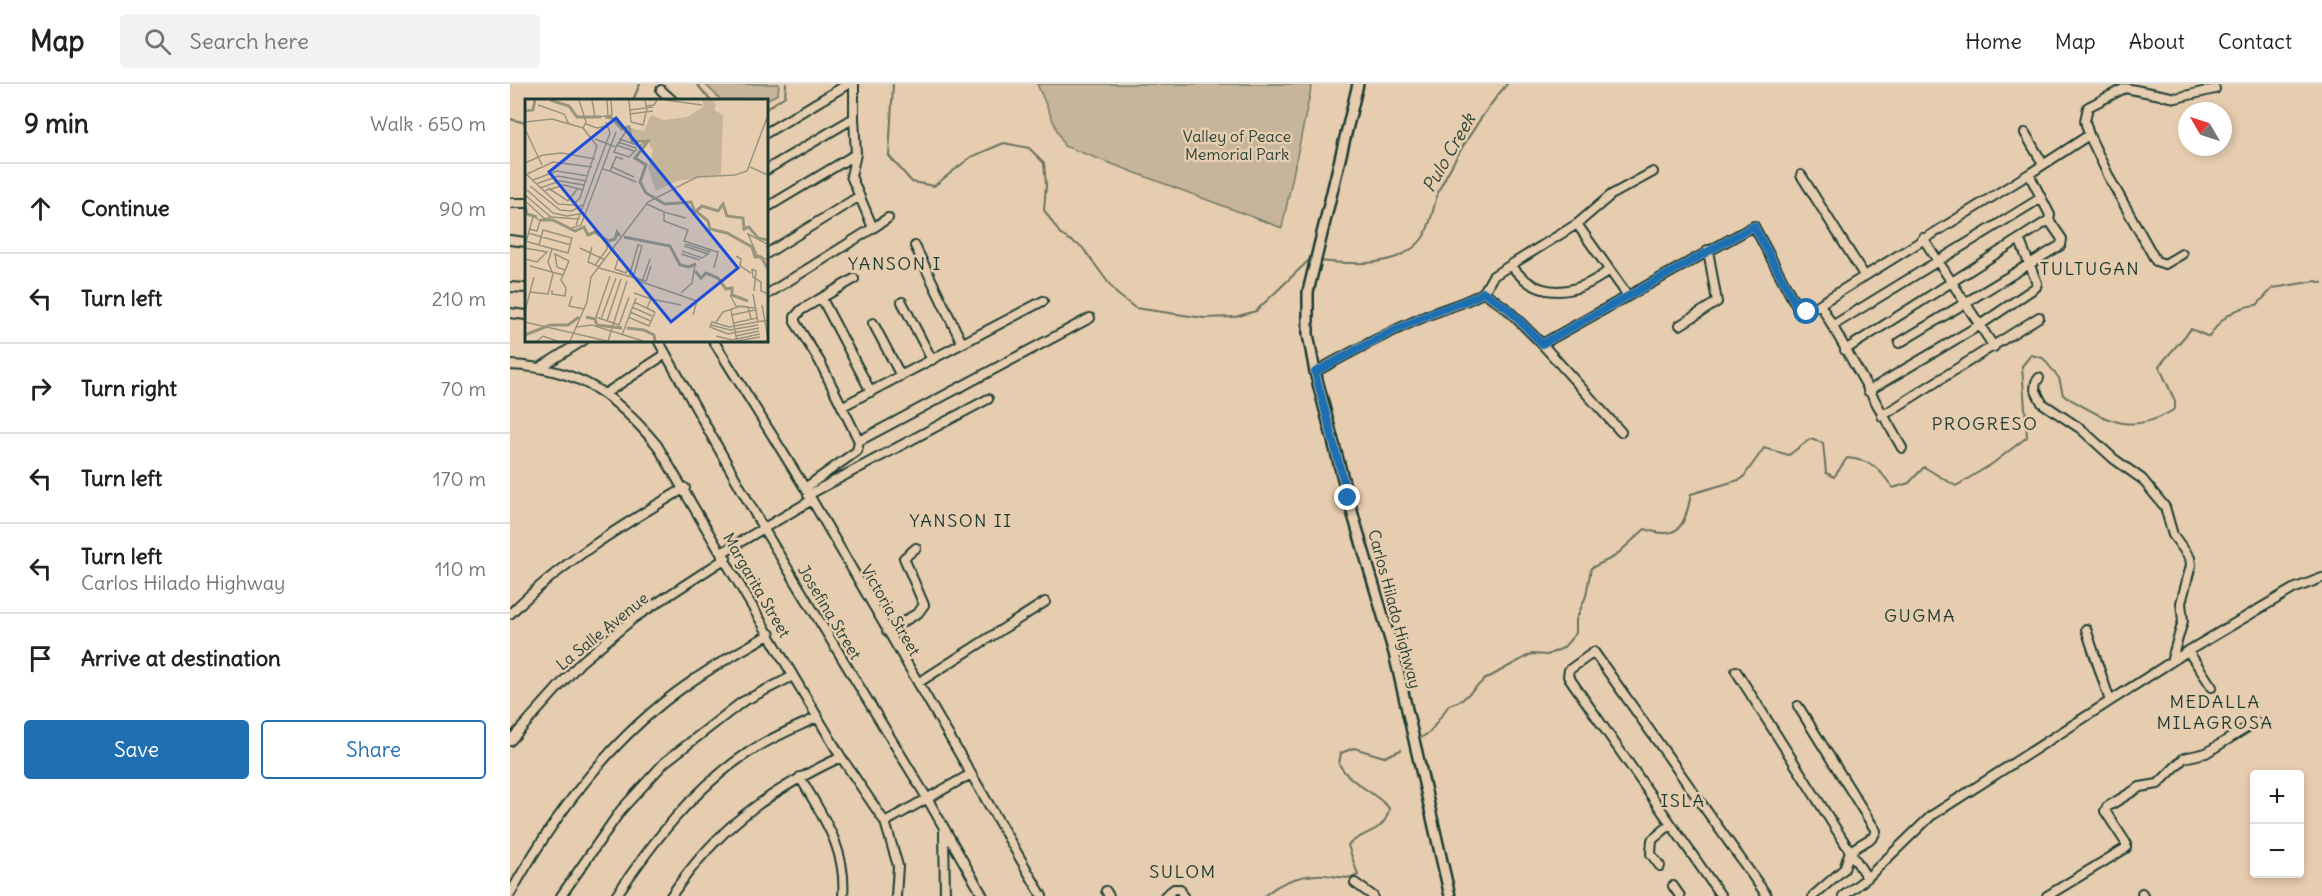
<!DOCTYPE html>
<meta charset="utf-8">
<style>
:root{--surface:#fff;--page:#f2f2f2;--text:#202124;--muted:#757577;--line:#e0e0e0;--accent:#1f6fb2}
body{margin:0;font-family:Delius,sans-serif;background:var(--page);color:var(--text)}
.controls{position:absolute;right:18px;bottom:18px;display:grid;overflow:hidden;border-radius:6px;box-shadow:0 3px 9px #0003}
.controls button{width:54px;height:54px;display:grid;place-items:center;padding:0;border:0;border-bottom:2px solid var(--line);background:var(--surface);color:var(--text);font:30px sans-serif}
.compass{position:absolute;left:1668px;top:18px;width:54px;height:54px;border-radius:50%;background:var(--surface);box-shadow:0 3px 9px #0003;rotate:309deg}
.stop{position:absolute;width:18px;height:18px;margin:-14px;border:4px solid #1f6fb2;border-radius:50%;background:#fff}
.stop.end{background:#1f6fb2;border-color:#fff;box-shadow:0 2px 6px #0008}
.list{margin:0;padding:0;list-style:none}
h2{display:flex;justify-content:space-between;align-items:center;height:78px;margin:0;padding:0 24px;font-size:26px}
h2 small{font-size:20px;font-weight:400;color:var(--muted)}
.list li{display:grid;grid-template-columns:39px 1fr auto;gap:18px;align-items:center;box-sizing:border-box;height:90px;padding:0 24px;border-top:2px solid var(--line)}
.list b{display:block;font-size:22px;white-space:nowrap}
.list p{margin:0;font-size:20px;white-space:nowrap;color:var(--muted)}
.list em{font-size:20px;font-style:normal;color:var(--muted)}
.actions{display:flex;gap:12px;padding:18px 24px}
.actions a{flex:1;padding:14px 0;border:2px solid var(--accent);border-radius:6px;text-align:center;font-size:21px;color:var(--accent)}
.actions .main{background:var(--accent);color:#fff}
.icon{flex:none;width:33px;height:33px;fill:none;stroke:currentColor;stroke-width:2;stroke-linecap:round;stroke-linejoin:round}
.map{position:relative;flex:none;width:1812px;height:812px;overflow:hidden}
header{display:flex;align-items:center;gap:36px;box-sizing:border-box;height:84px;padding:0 30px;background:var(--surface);border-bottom:2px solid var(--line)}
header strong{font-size:28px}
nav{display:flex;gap:33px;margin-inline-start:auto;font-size:21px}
.search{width:420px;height:54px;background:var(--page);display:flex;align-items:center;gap:15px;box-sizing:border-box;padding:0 21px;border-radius:6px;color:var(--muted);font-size:22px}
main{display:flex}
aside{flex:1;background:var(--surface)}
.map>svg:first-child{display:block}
</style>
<header>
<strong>Map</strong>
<div class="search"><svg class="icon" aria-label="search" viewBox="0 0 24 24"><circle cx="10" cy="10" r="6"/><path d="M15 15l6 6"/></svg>Search here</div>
<nav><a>Home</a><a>Map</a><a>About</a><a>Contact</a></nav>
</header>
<main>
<aside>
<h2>9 min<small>Walk · 650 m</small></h2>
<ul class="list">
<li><svg class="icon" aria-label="ahead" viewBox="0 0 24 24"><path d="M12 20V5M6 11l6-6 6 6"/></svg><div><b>Continue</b></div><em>90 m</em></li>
<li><svg class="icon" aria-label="left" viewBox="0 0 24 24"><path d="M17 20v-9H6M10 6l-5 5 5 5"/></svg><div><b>Turn left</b></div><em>210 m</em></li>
<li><svg class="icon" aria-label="right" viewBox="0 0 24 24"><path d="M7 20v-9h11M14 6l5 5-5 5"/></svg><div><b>Turn right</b></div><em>70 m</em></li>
<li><svg class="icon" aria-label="left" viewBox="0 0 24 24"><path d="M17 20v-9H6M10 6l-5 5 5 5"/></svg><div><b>Turn left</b></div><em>170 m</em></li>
<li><svg class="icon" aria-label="left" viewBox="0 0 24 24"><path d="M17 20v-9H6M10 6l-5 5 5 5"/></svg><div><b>Turn left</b><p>Carlos Hilado Highway</p></div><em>110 m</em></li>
<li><svg class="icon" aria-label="arrive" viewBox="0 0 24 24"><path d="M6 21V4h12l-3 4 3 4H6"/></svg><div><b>Arrive at destination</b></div></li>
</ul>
<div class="actions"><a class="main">Save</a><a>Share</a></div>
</aside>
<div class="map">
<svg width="1812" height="812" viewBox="0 0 1812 812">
<rect width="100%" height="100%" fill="#e7cdaf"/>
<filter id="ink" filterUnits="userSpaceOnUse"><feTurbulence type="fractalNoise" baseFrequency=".0167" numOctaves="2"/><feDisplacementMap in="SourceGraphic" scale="12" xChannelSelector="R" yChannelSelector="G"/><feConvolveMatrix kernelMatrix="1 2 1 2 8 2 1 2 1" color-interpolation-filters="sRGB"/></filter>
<g filter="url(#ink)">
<path fill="#c6b59a" stroke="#727967" stroke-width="1.5" d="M195,0h74l-1,10 -12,6h-45z
M527,0h275l-30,144 -218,-82z"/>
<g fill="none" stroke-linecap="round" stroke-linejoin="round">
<path stroke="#687160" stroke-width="2" d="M187,0l13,16
M383,0l-4,72 23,26 22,4 37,-29 33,-14 25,5 15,15 2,22 -2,25 17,25 21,12 34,46 19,15 69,10 31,-1 21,-6 53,-51 4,1
M123,16l7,-16
M256,25l19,-13 1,-12
M0,35l16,4
M808,177c33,3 80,8 104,-22 10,-13 11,-36 18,-51 16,-33 43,-76 67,-104
M912,653l8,-5 19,-27 13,-5 22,-20 47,-26 16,1 16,-7 13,-15v-13l10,-24 5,-28 23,-11 31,-28c34,12 40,-3 46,-35l51,-15 22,-31 25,7 21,-16 13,4 3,30 8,4 13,-19c26,3 31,9 46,30l16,-5 15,-16 32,19 36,-22 35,-27 -5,-71 9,-11 12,3 16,20 4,17c43,24 65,43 112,14v-8l-16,-35 32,-37 18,8c12,-19 25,-30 48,-32l16,-17 43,-7 6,2
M754,812c14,-12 33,-20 52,-21 15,-2 29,7 42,0l-10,-30c16,-15 38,-12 41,-37 -15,-17 -39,-24 -50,-44l2,-11 13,-5 30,9 17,-7"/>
<defs>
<path id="minor" d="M151,6l11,10
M256,49l82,-49
M1515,49l18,31
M1579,51l-4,-14 3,-14 37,-19 51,10 39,-9
M256,86l88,-52v-34
M1143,88l-42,23 -34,29 -84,52 -9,16 23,17 35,35 212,-118 44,83 9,3 222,-138 21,41 -1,5 -204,130
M1519,90l60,-39 22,46 45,80 9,3 17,-10
M1291,91l63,100
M0,119h16
M256,124l90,-54
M1067,140l51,72
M363,144l15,-10
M1413,154l71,109
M0,156l16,2
M405,162l47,97
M256,170l92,-57
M1001,181c26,36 65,31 97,6
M0,203l16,1
M256,211l107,-67 -22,-52 5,-22 -2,-36
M312,215l49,93
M392,218l30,58
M1310,220l82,144
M0,229l16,2
M363,239l28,53
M1170,241l37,-23 -9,-52
M1322,242l209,-128
M148,256l105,188 164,270 56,98
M203,256l92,148 237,408
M1389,259l162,-98 1,-6 -13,-19
M1032,260l79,88
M0,281c69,3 104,29 147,80l184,312 44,65 13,44 -2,30
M31,283l43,-27
M805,288c36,-20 71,-39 109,-55 20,-9 41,-13 60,-25
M1529,294l-3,4 -1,7 7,14 39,26 33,30 28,20 23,28 8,28 17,23 1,7 -10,38 2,18 -12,41
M1358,307l112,-66 56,-38 1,-4 -17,-42
M96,309l60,-39
M333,322l200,-105
M1372,332l157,-99
M349,357l231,-123
M295,404l52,-37 2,-10 -39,-79 -25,-40v-5l6,-7 53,-31
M298,411l180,-96
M213,468l89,-52
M0,530c50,-51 114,-90 175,-126
M1576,545l24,72
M377,547l31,-18 6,-8 -20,-47 12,-10
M1678,567l24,36
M1226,587l131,207
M408,599l127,-81
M1288,622l78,125 -3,6 -23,14 -6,18 -31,27
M0,657l70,-78 54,-45 92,-60
M290,693c22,39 47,71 43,119
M375,738l86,-48
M434,747l1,65
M1150,782l-9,-12 1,-14 19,-16
M845,799l18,13
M1163,802l7,10
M596,807l3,5
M1632,809l1,3
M0,810c44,-79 103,-158 178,-210 26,-19 55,-34 82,-50
M51,812l60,-86 44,-48 77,-60 51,-26
M106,812c36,-53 78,-108 133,-144 21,-14 46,-24 69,-35
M161,812c47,-69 96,-104 170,-139
M655,812l9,-7h6l3,7
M1211,812l-153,-220 1,-6 25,-18 173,244
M1333,812l24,-18 64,-62 257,-165 105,-62 29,-11
M1537,812l79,-48v-5l-21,-32 2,-4 33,-20 18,-3 26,-26 22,-5 50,-31"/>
<path id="major" d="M848,0l-50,208v42l7,38 33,126 46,155 56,243"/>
</defs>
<use href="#minor" stroke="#1f3d34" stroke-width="12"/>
<use href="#major" stroke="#1f3d34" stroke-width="14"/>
<use href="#minor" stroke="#e7cdaf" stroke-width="8"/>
<use href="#major" stroke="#e7cdaf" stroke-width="9"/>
</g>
</g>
<g fill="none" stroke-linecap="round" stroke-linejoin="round" filter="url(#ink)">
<path stroke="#1f6fb2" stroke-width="8" d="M838,414l-33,-126c36,-19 71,-39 109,-55 20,-10 41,-13 60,-25l24,17 34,35 212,-118 44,83 9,3"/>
</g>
<g text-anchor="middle" stroke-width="5" stroke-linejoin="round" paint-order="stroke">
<g font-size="16" fill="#274339" stroke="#e7cdaf">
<text x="727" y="58">Valley of Peace<tspan x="727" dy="18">Memorial Park</tspan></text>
</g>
<g font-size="16" fill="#1f3d34" stroke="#e7cdaf">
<text transform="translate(247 501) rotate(60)" y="6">Margarita Street</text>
<text transform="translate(885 525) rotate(75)" y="6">Carlos Hilado Highway</text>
<text transform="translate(381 526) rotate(60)" y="6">Victoria Street</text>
<text transform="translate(320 528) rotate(59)" y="6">Josefina Street</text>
<text transform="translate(92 547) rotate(-39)" y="6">La Salle Avenue</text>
</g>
<g font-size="18" font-style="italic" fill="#2b463b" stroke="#e7cdaf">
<text transform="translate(939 69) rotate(-60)" y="6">Pulo Creek</text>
</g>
<g font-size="18" letter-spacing="1.5" fill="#1f3d34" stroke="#e7cdaf">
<text x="385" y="186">YANSON I</text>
<text x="1580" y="191">TULTUGAN</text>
<text x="1475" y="346">PROGRESO</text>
<text x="451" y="443">YANSON II</text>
<text x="1410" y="538">GUGMA</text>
<text x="1705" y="624">MEDALLA<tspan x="1705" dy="21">MILAGROSA</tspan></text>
<text x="1173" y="723">ISLA</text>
<text x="673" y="794">SULOM</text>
</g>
</g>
<g transform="translate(15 15)">
<rect width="243" height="243" fill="#e7cdaf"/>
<path d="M178,1h9l4,5 -2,5 9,5 -2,59 -44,7 -21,10 -8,-23 5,-18 -7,-11h-16l1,-11 13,3 7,-16 13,5 23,-3 16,-10z" fill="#c6b59a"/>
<path fill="none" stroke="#98947e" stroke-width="3" d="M25,1l19,6 8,11h24M0,12l8,-1 2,-10M80,18l7,1 10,11 7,-2 3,14h16l-13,17 11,7 -6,17 6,11 19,11 26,-2 4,10 7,-6 16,5 5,-7 4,12 16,2 1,11 5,-2 9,11 10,2M0,106l2,9 10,3M172,113l11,9 2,8 17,4 25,14 3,10h6l7,12M15,121h13l22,11 9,-4 4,8 7,-3 13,9 7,-2 2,-7 3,4M99,138l46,9 10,19 9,2 7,-3M170,172l6,7 5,-5 12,5 8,11 6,-1v7l16,6M61,218l9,2 2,6 25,3M102,229l17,2 10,5 1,6M0,236l25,-10h18l11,-8"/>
<path fill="none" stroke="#97937e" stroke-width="1.5" d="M54,1l7,22 -3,6M67,1l3,17 13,-1M82,1l1,16 4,-1 -1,-15M104,1l2,22M120,1l1,6 8,-1 3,-5M140,1l37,5M13,6l26,9 5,10M105,11l23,-3M105,15l23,-3M0,23l27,-3 31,9 14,18 -17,52 -7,7 -15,-1 -33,-31M106,23l12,3 4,-16M61,25l11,4 9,-2M0,30l17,36M70,40l21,8 10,-16M94,40l21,7 4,-4M93,43l18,6M91,46l18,6M91,48l-2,5 15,5 8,-8M0,64l18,-8 19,-2 33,6M87,68l22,10M225,68l18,8M78,70l7,2 6,-14 7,2M85,72l26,11M0,76l28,-13 39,5M8,81l24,-9 31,5M11,85l22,-8 28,5M5,87l30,24 12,1 10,-6M15,89l20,-7 24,4M23,89l20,13 10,-13M2,91l26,23 14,3 12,-2M19,92l20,-6 19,5M0,96l26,22 27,2M0,102l20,18 6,-2M122,105l17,8M51,126l34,-92 -4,-11M47,129l9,-3 35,-93M3,134l43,12M0,142l14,4 29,8 4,-15 -29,-8 -4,15M1,143l7,-25h2l5,4 -3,10 -8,-2M160,145l25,8M159,147l24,8 3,-4 -27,-9 4,-11 -24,-9v-9l22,6M67,148l-4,15 12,5M0,149l22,4 -10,10 -12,-3M55,149l25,12M186,151l7,2 -4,16M157,152l20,7 6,-4M156,155l19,6M243,155l-1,-10 -19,-10 9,21 11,5M211,157l5,3 -1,7 11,7M93,160l-3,10 11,4 2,-5M70,166l12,-16v-8M5,167l33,9M74,169l47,13 5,-15M227,170l1,8 8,5v9l7,3M227,170l4,2 -2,20M85,177l-14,41 23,8 10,-28M104,178l9,-32 4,1M108,179l9,-32M111,181l61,21 -4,14M117,183l8,-23M27,191v4l13,2 1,-8 -5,-8 8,-19 -14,-7 2,13 8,3M5,193l18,2 5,-20 -5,-12 4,-13M109,194l17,6 -4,9M156,194l11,-10 3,-19M228,195l5,28M205,196l6,11 19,2M47,197l-3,10 15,3M126,200l30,6M109,203l21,10M237,206l6,33M107,208l20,9M206,211l6,31M0,212l9,-34M105,213l21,9M207,216l23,-5M103,218l21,9 6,-14M76,220l15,-41M82,222l14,-42M0,223l82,19M191,223l7,-10 18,-6 7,1 3,12M209,224l23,-5M186,226l19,5 28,-5M51,228l16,-2 51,16M234,229l-31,6 -18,-7 2,-5 17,5 39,-7M97,236l14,-37M191,237l16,4 28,-6M211,237l23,-5M12,242l6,-5 14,5M45,242l17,-39 4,-25 57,-75 49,-25 38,-2 12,-4 21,-56M83,242l19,-60M212,242l23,-4"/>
<path fill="#1d4ed8" fill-opacity="0.15" stroke="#1d4ed8" stroke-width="3" d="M91,19l122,150 -67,54 -122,-150z"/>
<rect width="243" height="243" fill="none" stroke="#1f3d34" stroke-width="3"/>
</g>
</svg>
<div class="controls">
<button>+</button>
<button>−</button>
</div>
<svg class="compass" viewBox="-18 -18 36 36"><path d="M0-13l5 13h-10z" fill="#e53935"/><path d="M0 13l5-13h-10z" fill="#757577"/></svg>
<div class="stop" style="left:1297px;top:228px"></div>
<div class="stop end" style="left:838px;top:414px"></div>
</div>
</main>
